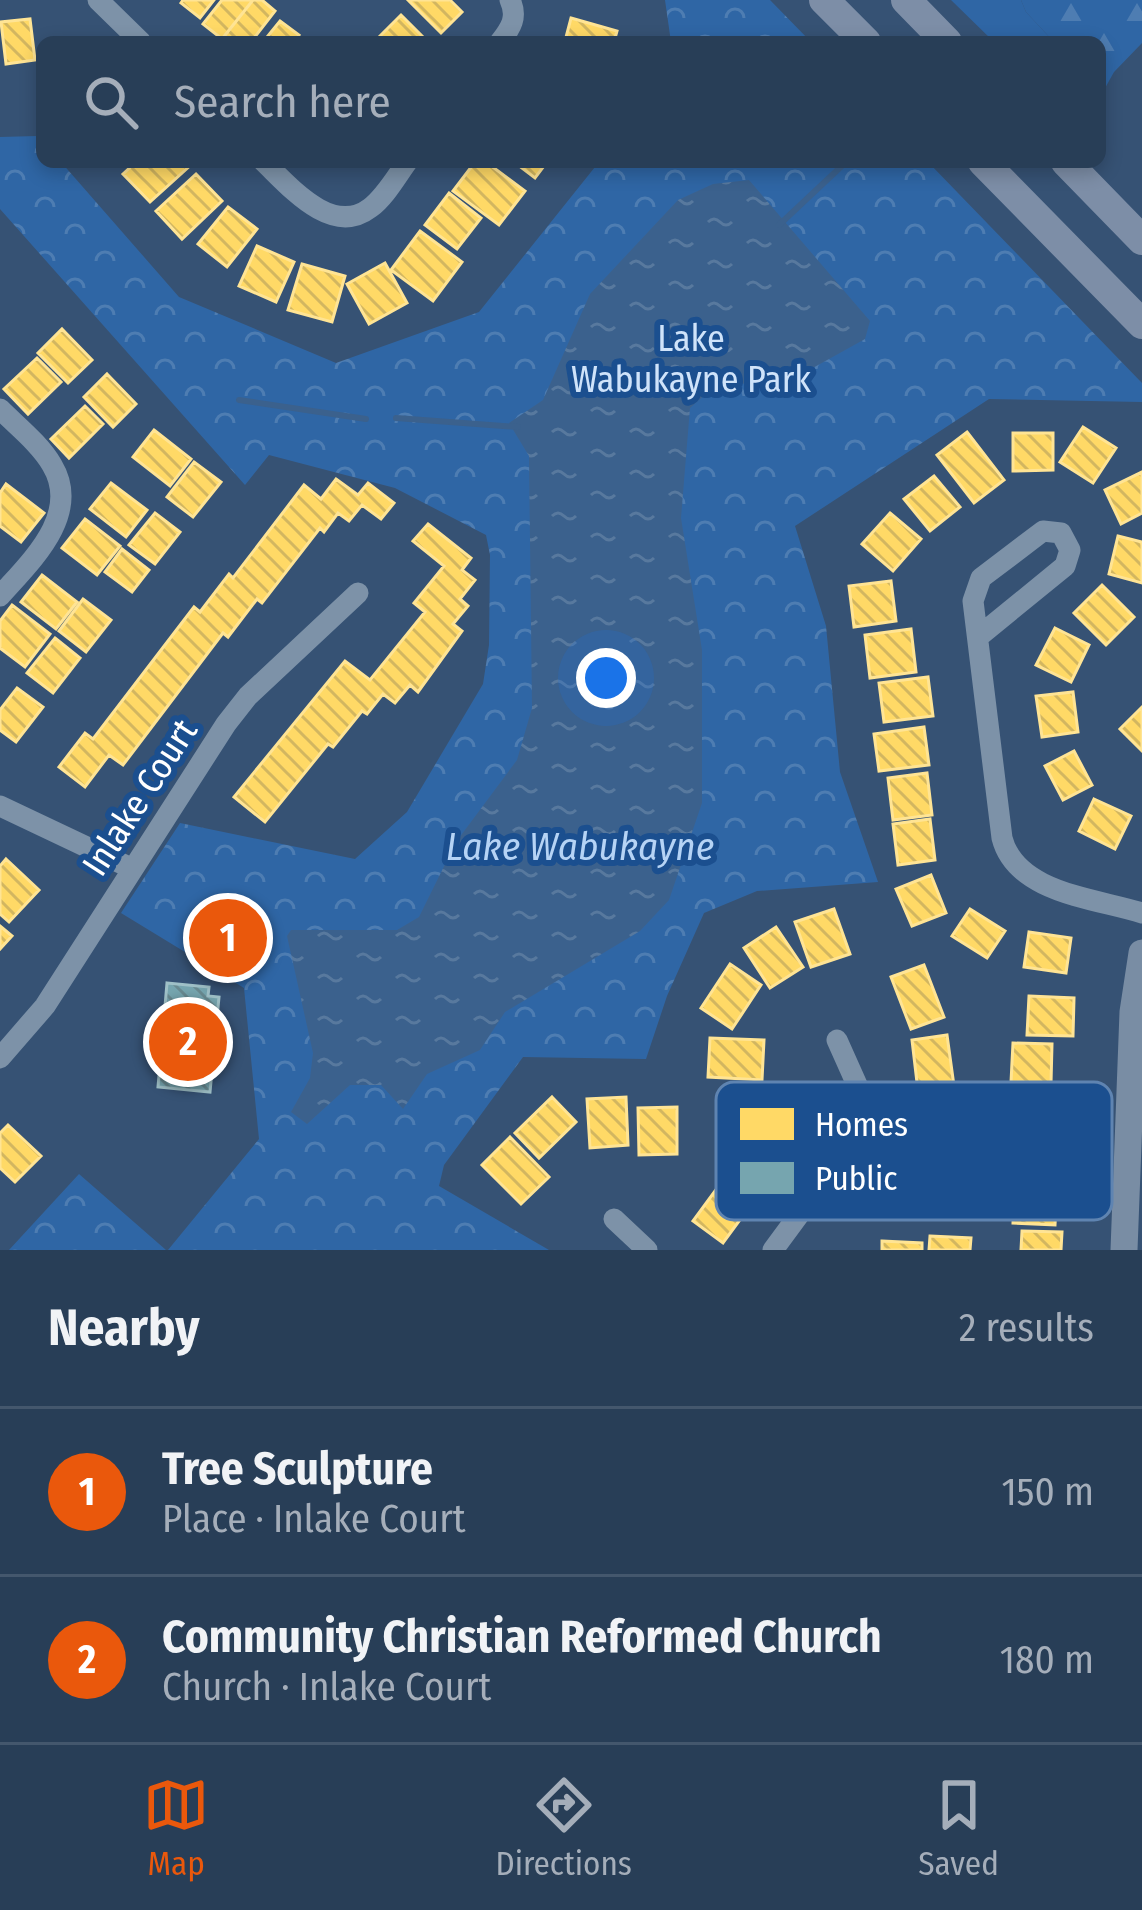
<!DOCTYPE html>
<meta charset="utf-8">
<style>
:root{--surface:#283e57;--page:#344961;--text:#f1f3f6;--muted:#a5aeba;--line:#44576d;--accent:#ea580c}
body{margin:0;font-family:"Fira Sans Condensed",sans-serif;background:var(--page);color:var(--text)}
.you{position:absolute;left:606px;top:678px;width:42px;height:42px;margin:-30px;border:9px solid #fff;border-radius:50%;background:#1a73e8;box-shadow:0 0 0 18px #1a73e833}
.badge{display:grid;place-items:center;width:78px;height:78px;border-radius:50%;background:var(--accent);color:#fff;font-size:39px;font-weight:700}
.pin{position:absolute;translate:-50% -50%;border:6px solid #fff;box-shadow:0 3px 12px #0006}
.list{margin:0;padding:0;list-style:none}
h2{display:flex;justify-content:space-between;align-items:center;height:156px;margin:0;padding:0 48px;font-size:51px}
h2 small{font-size:39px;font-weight:400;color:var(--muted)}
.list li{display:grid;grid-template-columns:78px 1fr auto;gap:36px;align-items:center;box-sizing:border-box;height:168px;padding:0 48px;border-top:3px solid var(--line)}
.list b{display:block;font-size:45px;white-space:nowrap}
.list p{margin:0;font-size:39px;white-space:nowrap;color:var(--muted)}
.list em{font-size:39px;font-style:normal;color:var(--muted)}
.icon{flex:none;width:66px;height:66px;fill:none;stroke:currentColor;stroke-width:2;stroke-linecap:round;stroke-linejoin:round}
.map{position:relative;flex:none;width:1142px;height:1250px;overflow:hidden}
.search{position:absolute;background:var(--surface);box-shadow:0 6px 18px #0003;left:36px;right:36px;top:36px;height:132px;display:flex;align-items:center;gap:30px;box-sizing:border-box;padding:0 42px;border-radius:18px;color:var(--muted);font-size:45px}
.sheet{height:492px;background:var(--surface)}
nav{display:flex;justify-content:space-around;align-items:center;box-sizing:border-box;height:168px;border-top:3px solid var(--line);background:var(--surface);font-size:33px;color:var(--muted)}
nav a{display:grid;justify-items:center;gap:6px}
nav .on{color:var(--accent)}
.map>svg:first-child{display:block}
</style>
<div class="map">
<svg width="1142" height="1250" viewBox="0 0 1142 1250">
<defs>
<pattern id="forest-firs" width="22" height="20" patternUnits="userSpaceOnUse" patternTransform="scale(3)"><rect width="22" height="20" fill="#2f66a5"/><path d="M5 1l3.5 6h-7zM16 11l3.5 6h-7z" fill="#4e7db2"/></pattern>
<pattern id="park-crowns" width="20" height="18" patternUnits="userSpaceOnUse" patternTransform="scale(3)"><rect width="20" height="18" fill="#2f66a5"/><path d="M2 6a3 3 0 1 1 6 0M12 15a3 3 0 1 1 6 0" fill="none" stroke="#4e7db2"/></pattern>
<pattern id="water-ripples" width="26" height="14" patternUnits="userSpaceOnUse" patternTransform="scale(3)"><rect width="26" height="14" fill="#3b618d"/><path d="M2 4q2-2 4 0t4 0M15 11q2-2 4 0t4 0" fill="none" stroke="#58799e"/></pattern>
<pattern id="homes-back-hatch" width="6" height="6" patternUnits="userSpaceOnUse" patternTransform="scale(3)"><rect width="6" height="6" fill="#ffd966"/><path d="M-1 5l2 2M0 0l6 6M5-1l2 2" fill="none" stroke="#d2b660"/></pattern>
<pattern id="public-back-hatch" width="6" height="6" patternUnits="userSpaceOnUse" patternTransform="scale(3)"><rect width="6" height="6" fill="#76a5af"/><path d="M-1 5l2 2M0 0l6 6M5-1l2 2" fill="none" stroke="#698a91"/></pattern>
</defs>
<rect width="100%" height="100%" fill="#365274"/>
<path fill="#2f66a5" d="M951,0h70l5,12 28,30h-60z"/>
<path fill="url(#forest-firs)" d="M1021,0h121v43l-28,29 -14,25v-55h-46l-28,-30z"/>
<path fill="url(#park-crowns)" d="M665,0h105l41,42h-140z
M38,136l4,5v21h19l118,135 157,66 143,-51 120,-150h329l214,221v19l-153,-3 -194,127 31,100 14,146 38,110 -121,9 -53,22 -37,83 -21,63 -123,-2 -79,108 -5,21 110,64h-381l91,-111 -15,-151 -123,-75 59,-90 175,36 52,-47 76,-128 6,-39 1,-90 -4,-20 -91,-47 -126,-33 -24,30 -245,-276v-72z
M79,1174l87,76h-157z"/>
<path fill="url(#water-ripples)" d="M749,180l121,141 -5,18 -54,30 -102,22 -19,17 -9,110 21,132v153l-33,97 -29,31 -135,81 -25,38 -53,24 -24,35 -22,-24h-31l-43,39 -16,-12 19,-34 3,-25 -26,-117 4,-6h106l22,-13 37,-75 61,-82 15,-52 -3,-252 -20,-33 34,-23 47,-106 88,-94 35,-16z"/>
<path fill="url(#homes-back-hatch)" stroke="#ffe494" stroke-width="3" d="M183,0h31l-14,18 -19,-15z
M222,0h31l-31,39 -19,-15z
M253,0h9l13,11 -24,31h-25l-4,-3z
M408,0h42l12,12 -21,21z
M401,15l27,27h-54z
M571,18l46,13 -3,11 -49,-1z
M30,19l5,41 -29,4 -5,-42z
M280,21l19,14 -5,7h-31z
M136,162h54l2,2 -42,38 -27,-28z
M475,162h11l39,29 -26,34 -46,-34z
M514,162h33l-12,16z
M196,174l26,27 -40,38 -26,-28z
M449,193l32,25 -24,31 -32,-24z
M228,207l29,22 -30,38 -29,-23z
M420,231l42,31 -29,39 -42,-31z
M257,246l37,16 -18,40 -37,-16z
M385,263l22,40 -38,21 -22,-40z
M302,264l43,12 -13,46 -44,-12z
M62,329l30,31 -24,23 -30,-30z
M37,358l24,24 -33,32 -24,-25z
M107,374l29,30 -23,23 -29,-30z
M85,406l18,18 -34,34 -18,-19z
M1083,427l33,21 -23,35 -33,-21z
M154,430l37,29 -21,27 -37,-29z
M967,432l37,48 -30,23 -37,-48z
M1013,433h40v37l-40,1z
M194,462l27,20 -28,35 -26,-20z
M1142,472v41l-21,11 -16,-34z
M934,476l26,31 -30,24 -26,-32z
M336,479l22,16 10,-12 26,20 -13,16 -19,-14 -13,16 -11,-8 -14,19 -4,-4 -58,75 -5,-4 -29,38 -5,-4 -100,132 -14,-10 -24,32 -26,-20 26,-34 8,6 101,-132 6,5 29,-38 4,4 71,-93 17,14z
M111,483l36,27 -21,27 -36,-28z
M6,484l38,29 -23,29 -21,-16v-33z
M155,513l25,19 -25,32 -26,-19z
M890,513l31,26 -28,32 -31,-27z
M85,519l35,27 -23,29 -35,-27z
M428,524l43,34 -9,12 13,10 -15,19 8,7 -15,18 9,7 -44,61 -8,-7 -15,18 -12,-9 -16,20 -5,-3 -29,36 -5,-3 -63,78 -31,-25 111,-136 25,19 55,-68 -11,-9 30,-37 -31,-25z
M1118,536l24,6v41l-33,-9z
M122,549l27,21 -17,22 -27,-20z
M42,575l35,27 -21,27 -35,-27z
M891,581l5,40 -42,6 -5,-41z
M1102,585l32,32 -28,28 -32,-32z
M83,599l28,21 -25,32 -27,-21z
M12,605l38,29 -25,33 -25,-19v-27z
M1055,628l34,17 -18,37 -35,-17z
M911,629l5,43 -46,6 -5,-43z
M55,638l25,20 -27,35 -26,-20z
M928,677l5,39 -49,6 -5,-39z
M17,688l26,19 -27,35 -16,-12v-20z
M1073,692l5,40 -36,5 -6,-41z
M1142,707v44l-22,-22z
M924,727l5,38 -50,6 -5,-37z
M1074,751l18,34 -29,15 -18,-34z
M927,773l5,42 -39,5 -5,-42z
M1094,799l37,17 -16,33 -36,-18z
M930,819l5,41 -37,5 -5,-41z
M6,859l33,31 -30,32 -9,-8v-48z
M931,875l15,38 -34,13 -16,-37z
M834,909l16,45 -39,13 -16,-45z
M970,909l35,22 -18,27 -35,-22z
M0,926l12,10 -12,13z
M776,927l27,40 -33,21 -26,-40z
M1029,932l42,6 -5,35 -42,-6z
M730,964l31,21 -29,44 -31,-21z
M924,965l20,52 -33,12 -20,-52z
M1029,996l45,2 -1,38 -46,-1z
M947,1035l7,51 -36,5 -6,-51z
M710,1038l54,2 -2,40 -54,-3z
M1013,1043l39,1 -1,39 -40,-1z
M552,1097l24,25 -37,36 -24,-25z
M626,1097l2,48 -38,3 -3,-49z
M677,1107v47l-38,1 -1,-47z
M8,1125l33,31 -26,26 -15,-14v-35z
M510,1137l39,40 -28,27 -39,-39z
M723,1180l30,22 -30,41 -30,-22z
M1014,1185l43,2 -2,38 -42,-2z
M1022,1231l40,1 -1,18h-40z
M930,1236l41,2 -1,12h-41z
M882,1241l40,2v7h-40z"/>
<path fill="url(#public-back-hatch)" stroke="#9fc0c7" stroke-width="3" d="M167,983l42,4 -1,9 11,1 -9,95 -52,-5z"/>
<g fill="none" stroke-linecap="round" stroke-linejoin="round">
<path stroke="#3b618d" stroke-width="6" d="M779,225l67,-63
M239,400l127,19
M396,418l122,9"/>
<path stroke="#7d92a8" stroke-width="21" d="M98,0l43,42
M500,42c11,-14 18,-25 10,-42
M264,162c26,25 68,75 106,46 15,-11 26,-31 37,-46
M0,409c17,17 40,35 52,56 30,50 -22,97 -52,131
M978,637l87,-71 5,-16 -9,-17 -18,-2 -62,47 -8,23 29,237c14,55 92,60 140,75
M0,806l131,62
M0,1058l45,-52 181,-282 22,-28 110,-103
M614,1219l33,31
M773,1250l84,-114 4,-34 -3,-15 -21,-47"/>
<path stroke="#798da4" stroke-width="27" d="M1124,1250l9,-238 9,-59"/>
<path stroke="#7d8ea7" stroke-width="30" d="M824,0l42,42
M906,0l41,42
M983,162l159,162
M1066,162l76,78"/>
</g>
<g text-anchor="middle" stroke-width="12" stroke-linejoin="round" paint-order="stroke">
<g font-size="36" fill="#cfe3fa" stroke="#1b4f8f">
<text x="691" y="351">Lake<tspan x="691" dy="41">Wabukayne Park</tspan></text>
</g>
<g font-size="36" fill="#fff" stroke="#1b4f8f">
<text transform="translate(139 797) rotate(-57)" y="13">Inlake Court</text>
</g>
<g font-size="39" font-style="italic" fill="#b5d3f5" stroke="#1b4f8f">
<text x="580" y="860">Lake Wabukayne</text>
</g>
</g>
<rect x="716" y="1082" width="396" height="138" rx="18" fill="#1b4f8f" stroke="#5f84b1" stroke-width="3"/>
<rect x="740" y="1108" width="54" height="32" fill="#ffd966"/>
<rect x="740" y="1162" width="54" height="32" fill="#76a5af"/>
<g font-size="33" fill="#fff">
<text x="815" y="1136">Homes</text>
<text x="815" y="1190">Public</text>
</g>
</svg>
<div class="you"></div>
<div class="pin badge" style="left:228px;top:938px">1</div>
<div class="pin badge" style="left:188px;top:1042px">2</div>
<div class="search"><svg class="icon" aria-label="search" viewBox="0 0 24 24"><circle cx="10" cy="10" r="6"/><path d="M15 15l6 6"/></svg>Search here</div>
</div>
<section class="sheet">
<h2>Nearby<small>2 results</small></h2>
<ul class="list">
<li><span class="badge">1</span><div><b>Tree Sculpture</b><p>Place · Inlake Court</p></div><em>150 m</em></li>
<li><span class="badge">2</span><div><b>Community Christian Reformed Church</b><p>Church · Inlake Court</p></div><em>180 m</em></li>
</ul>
</section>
<nav>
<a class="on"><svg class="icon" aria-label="map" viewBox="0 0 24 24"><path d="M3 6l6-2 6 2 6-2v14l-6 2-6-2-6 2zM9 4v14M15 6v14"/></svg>Map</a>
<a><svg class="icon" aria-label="directions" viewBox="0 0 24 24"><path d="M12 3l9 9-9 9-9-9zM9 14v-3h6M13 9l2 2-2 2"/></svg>Directions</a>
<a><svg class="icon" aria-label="saved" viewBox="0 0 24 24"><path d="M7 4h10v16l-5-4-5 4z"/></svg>Saved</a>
</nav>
